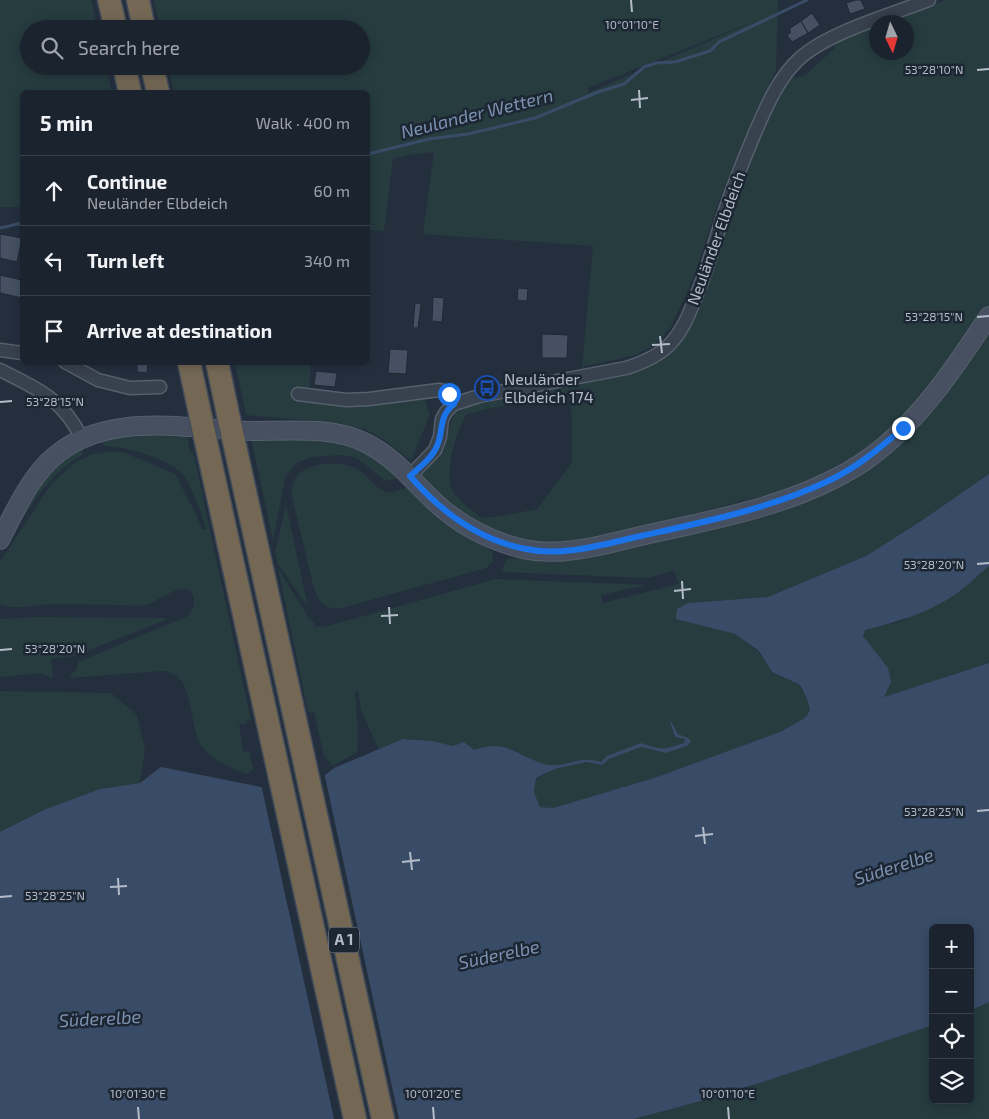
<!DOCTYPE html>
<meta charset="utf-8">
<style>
:root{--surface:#1b232e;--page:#282f3a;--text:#f1f3f6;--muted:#a0a4aa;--line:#39404a}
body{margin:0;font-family:"Exo 2",sans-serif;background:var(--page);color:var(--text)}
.controls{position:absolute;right:15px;bottom:15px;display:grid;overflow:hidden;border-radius:8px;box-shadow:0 2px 12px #0003}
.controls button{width:45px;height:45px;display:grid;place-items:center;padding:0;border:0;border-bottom:1px solid var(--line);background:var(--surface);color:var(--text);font:25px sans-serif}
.compass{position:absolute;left:869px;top:15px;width:45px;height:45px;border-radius:50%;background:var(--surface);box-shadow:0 2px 12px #0003;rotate:175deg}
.stop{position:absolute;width:15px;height:15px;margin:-11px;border:4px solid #1a73e8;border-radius:50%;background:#fff}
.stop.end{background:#1a73e8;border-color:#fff;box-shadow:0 1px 5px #0008}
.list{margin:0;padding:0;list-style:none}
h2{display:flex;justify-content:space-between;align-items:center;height:65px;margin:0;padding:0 20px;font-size:21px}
h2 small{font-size:16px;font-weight:400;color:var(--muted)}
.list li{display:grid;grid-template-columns:32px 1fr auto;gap:15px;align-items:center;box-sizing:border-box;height:70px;padding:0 20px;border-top:1px solid var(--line)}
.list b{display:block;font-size:19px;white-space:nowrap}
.list p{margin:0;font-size:16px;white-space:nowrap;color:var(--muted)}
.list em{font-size:16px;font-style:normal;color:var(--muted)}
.icon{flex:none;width:28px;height:28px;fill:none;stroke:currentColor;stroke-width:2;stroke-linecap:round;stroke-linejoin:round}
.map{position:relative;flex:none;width:989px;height:1119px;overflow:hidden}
.search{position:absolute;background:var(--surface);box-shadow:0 2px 12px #0003;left:20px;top:20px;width:350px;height:55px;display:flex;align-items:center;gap:12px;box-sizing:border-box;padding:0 18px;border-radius:28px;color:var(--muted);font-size:19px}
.panel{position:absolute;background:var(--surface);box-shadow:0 2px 12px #0003;left:20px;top:90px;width:350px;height:275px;border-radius:8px}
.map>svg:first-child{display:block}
</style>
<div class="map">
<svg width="989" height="1119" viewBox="0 0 989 1119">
<rect width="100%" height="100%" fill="#242f3e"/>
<path fill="#263c3f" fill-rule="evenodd" d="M0,0h91l7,29h-69v37h77l6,26h-90v115h-22z
M154,0h624l-2,70 -32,68 -28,71 -21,65 -24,53 -18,19 -17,9 -54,12 11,-121 -170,-12 11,-82 -27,3 -14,4 -9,72 -16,-1v-138h-194l-6,-26h193v-37h-201zM760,19l-172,74v-5z
M945,0h44v306l-41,61 -51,56 -35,28 -40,23 -51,20 -168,43 -49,8 -48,-7 -47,-24 -38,-38c10,-11 19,-21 25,-35 3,-8 3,-20 9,-26 10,-11 38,-14 52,-17l1,-3 112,-20 58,-34 92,-233 19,-29 15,-3 31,-28 1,-6 40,-17v27h30v-30h-24zM568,393l4,26v43l-35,47 -35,7 -20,2c-10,-8 -21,-15 -29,-26 -10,-16 4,-65 14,-78l64,-15z
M989,332v142l-68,47 -55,35 -98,41 -80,6 -11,16 58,15 24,18 13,20 27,13 8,14 3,11 -5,8 -25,14 -123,45 -104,31 -13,-1 -6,-15 2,-13 19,-10 31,-7 16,3 7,-6 32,-12 24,6 22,-7 1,-8 -10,-4 -7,-13 4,16 10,2v4c-21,7 -23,7 -44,0l-40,19c-23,-7 -30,4 -50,3 -8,0 -15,-4 -22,-7 -23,-11 -30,-16 -55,-7l-10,-9 -11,4 -21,-5 -29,-2 -24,11 -18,-40 -3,-20 -3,3 3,38 -1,21 -24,14 -9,-10 -10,-44h-6l-30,-144 30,49 7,6v4l13,-1 168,-47 151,6 -46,10 2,8 76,-19 -5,-13 -27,7 -145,-6 3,-10 4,-4 30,2 221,-47 162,-93 20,-21z
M235,363h76l-2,31 60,5 52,-8 9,23 -19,47 -25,-20 -21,-12 -51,-8 -68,-6z
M180,431l7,5 3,16 3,-1 58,269 -5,1 1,2 -8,2 4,27 6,-1 4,18 -6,5c-15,-5 -34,-14 -44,-26 -17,-23 -5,-75 -41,-77l-93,7 8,-10 1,-6 110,-46c6,-7 10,-21 0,-26 -11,-5 -31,12 -42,15 -9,2 -19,0 -27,0 -22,0 -44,-1 -66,-1 -17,1 -36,6 -53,1v-43l51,-78 22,-20 19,-10 16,-2h15l52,22 21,40 6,15h4c-4,-15 -14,-42 -23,-54 -10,-15 -61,-30 -79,-29l-2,-8z
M251,438h80l32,10 36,25 -3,6 -10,2 -25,-20 -7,-4 -13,-2 -30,2 -16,7 -10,14 -12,63z
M83,448l-1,7c-39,22 -59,64 -82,101l18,-38 30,-46 19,-16z
M324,464c15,-1 31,0 42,12 8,7 12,14 23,17l17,-5 7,1c24,27 47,45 79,62l1,10 -7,7 -137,38c-22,6 -30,0 -36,-21l-21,-89c-1,-23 12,-28 32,-32z
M286,505l22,102 -31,-44 -2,-10z
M989,566v97l-105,34 2,-7 -23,-54 1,-6 36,-8 56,-29z
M37,617l129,1v2l-92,36 -23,3 2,20 -12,-6 -41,4v-58z
M0,691l111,2 26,22 8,34 -5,34 -40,6 -54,20 -46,23z
M989,1002v117h-356c102,-25 201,-61 300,-94v75h37v-89z"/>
<path fill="#394c67" d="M989,474v92c-11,9 -22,20 -33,28 -28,19 -59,28 -91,36l-2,6 25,32 3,14 -7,15 105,-34v339l-19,9v-83h-37v97c-99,33 -198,69 -300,94h-633v-287l46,-23 54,-20 40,-6 21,-16 100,20h29l35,-12 9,-7 69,-29 29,2 21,5 11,-4 10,8c25,-8 32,-3 55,8 7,3 14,7 22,7 20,1 27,-10 50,-3l6,-6 34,-13c21,7 22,7 43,0l1,-4 -10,-2 -6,-19 9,16 10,4 3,3 -4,5 -22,7 -24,-6 -32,12 -7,6 -16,-3 -31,7 -19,9 -2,14 6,15 13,1 104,-31 123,-45 25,-14 5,-8 -3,-11 -7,-14 -28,-13 -13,-21 -24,-17 -59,-15 1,-10 11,-6 80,-6 98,-41 55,-35z"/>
<path fill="#242f3e" d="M324,772l75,347h-65l-73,-335 29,1z"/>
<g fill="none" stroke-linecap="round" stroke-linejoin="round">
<path stroke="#394c67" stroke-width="3" d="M368,154l61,-15 39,-5 67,-16 63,-26 26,-8 20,-17 12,-4 19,-1 35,-11 9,-9 88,-42
M0,228l22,-5"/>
</g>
<path fill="#455162" stroke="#1f2835" d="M856,0h5l4,9 -15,5 -4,-11z
M812,13l8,12 -12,8 -7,-12z
M801,21l7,12 -16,9 -5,-7 4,-3 -2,-3z
M0,234l22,4 -5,24 -17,-4z
M0,275l22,5v18l-22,-5z
M518,288l10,1 -1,12 -10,-1z
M433,297l11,1 -2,24 -10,-1z
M415,303l6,1 -3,24h-5z
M542,334l26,1 -1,23h-25z
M390,349l18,1 -2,24 -18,-1z
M137,362h11l-1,11 -10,-1z
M316,371l21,2 -2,14 -21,-2z"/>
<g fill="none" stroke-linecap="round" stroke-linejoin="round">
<defs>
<path id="street" d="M0,350l22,3
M65,362l33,18 32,8 30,-1
M0,370c37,18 64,30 82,69
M298,394l48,6 23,-1 70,-9c8,1 11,7 15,14
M410,476l25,-26 5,-13 2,-18 4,-7 8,-8 25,-8 147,-28c16,-5 31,-11 43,-23 17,-17 24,-42 33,-64 8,-21 14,-43 21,-65 10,-30 22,-60 34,-88 11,-25 22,-50 41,-68 28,-27 94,-46 131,-60"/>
<path id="secondary" d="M0,540c14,-27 27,-57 49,-79 54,-52 135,-32 202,-30 36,0 82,-5 115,12 31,16 45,37 70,60 25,23 54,38 87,46 41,9 86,-6 126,-15 74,-16 158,-32 220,-76 51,-37 86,-91 120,-142"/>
<path id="highway" d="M109,0l7,29
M138,0l6,29
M124,66l6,26
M152,66l6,26
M189,362l12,56
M217,362l12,57
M205,437l150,682
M233,437l150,682"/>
</defs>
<use href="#street" stroke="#565f6c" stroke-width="15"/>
<use href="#secondary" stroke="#565f6c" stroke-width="20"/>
<use href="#highway" stroke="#434c59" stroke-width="25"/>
<use href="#street" stroke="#38414e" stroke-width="12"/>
<use href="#secondary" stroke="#465061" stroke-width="18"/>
<use href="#highway" stroke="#746855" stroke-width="22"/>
<defs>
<path id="highway-bridge" d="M201,418l4,19
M229,419l4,18"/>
</defs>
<use href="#highway-bridge" stroke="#434c59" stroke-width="25" stroke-linecap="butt"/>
<use href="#highway-bridge" stroke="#746855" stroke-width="22"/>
</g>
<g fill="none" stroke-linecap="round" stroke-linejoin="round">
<path stroke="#1a73e8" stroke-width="6" d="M449,394l5,10c-16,13 -10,26 -17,42 -5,12 -17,21 -27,30 31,36 68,64 116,73 38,8 78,-5 115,-13 63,-14 127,-27 185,-54 29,-13 53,-33 77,-54"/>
</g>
<path fill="none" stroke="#b4bcc9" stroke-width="2" d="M631,0l1,12M977,70l12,-1M639,90l1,18M631,100l17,-2M977,317l12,-1M660,336l2,17M652,345l18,-1M0,402l12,-1M977,564l12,-1M682,581l1,18M674,591l17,-2M389,607l1,17M381,616l17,-1M0,650l12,-1M977,811l12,-1M703,827l2,17M695,836l18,-2M410,852l2,18M402,862l18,-2M118,878l1,17M110,887l17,-1M0,897l12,-1M138,1107l1,12M433,1107l1,12M728,1107l1,12"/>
<defs>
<symbol id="bus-ring" viewBox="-11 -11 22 22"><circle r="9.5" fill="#1d2633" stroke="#1a4fb4" stroke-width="1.5"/><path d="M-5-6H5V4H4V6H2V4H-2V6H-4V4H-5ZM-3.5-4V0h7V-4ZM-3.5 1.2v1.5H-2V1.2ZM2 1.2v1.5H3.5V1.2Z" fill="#1a4fb4"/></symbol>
</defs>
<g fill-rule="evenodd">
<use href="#bus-ring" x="473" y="374" width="28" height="28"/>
</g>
<g text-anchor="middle" stroke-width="5" stroke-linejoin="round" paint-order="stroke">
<rect fill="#1d2633" stroke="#878f9c" stroke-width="1" x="329" y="927.5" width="30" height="25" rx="4"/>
<g font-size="15" font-weight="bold" fill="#b4bcc9">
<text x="344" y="945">A 1</text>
</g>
<g font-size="16" fill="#b4bcc9" stroke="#1d2633">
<text transform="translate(716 238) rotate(-70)" y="6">Neuländer Elbdeich</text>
</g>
<g font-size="16" fill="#b4bcc9" stroke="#1d2633" text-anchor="start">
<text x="504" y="385">Neuländer<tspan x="504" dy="18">Elbdeich 174</tspan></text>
</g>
<g font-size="18" font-style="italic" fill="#7c92b1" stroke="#1d2633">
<text transform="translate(477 114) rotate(-14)" y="6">Neulander Wettern</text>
<text transform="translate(894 867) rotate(-18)" y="6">Süderelbe</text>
<text transform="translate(499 955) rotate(-12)" y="6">Süderelbe</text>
<text transform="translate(100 1019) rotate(-3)" y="6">Süderelbe</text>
</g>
</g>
<g font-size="12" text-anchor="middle" fill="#b4bcc9" stroke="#1d2633" stroke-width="5" stroke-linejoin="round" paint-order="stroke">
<text x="632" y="29">10°01'10"E</text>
<text x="934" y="74">53°28'10"N</text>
<text x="934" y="321">53°28'15"N</text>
<text x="55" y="406">53°28'15"N</text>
<text x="934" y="569">53°28'20"N</text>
<text x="55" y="653">53°28'20"N</text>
<text x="934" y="816">53°28'25"N</text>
<text x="55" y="900">53°28'25"N</text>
<text x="138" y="1098">10°01'30"E</text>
<text x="433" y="1098">10°01'20"E</text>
<text x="728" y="1098">10°01'10"E</text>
</g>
</svg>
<div class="controls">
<button>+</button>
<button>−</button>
<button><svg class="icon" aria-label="locate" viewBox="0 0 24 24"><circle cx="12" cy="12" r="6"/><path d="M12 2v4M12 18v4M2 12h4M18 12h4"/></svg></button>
<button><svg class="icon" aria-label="layers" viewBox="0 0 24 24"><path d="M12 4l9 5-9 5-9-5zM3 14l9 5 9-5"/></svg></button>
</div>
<svg class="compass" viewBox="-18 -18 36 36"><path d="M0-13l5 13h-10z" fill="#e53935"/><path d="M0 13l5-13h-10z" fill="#a0a4aa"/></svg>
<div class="stop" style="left:449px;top:394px"></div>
<div class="stop end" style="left:903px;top:428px"></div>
<div class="search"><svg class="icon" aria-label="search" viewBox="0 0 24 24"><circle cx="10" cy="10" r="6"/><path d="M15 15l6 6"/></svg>Search here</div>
<section class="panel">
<h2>5 min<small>Walk · 400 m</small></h2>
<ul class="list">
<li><svg class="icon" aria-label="ahead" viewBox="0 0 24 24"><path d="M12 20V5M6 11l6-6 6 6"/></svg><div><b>Continue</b><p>Neuländer Elbdeich</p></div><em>60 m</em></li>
<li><svg class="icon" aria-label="left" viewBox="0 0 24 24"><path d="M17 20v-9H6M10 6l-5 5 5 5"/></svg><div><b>Turn left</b></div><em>340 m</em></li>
<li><svg class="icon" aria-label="arrive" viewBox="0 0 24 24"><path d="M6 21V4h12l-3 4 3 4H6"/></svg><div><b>Arrive at destination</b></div></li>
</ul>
</section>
</div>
